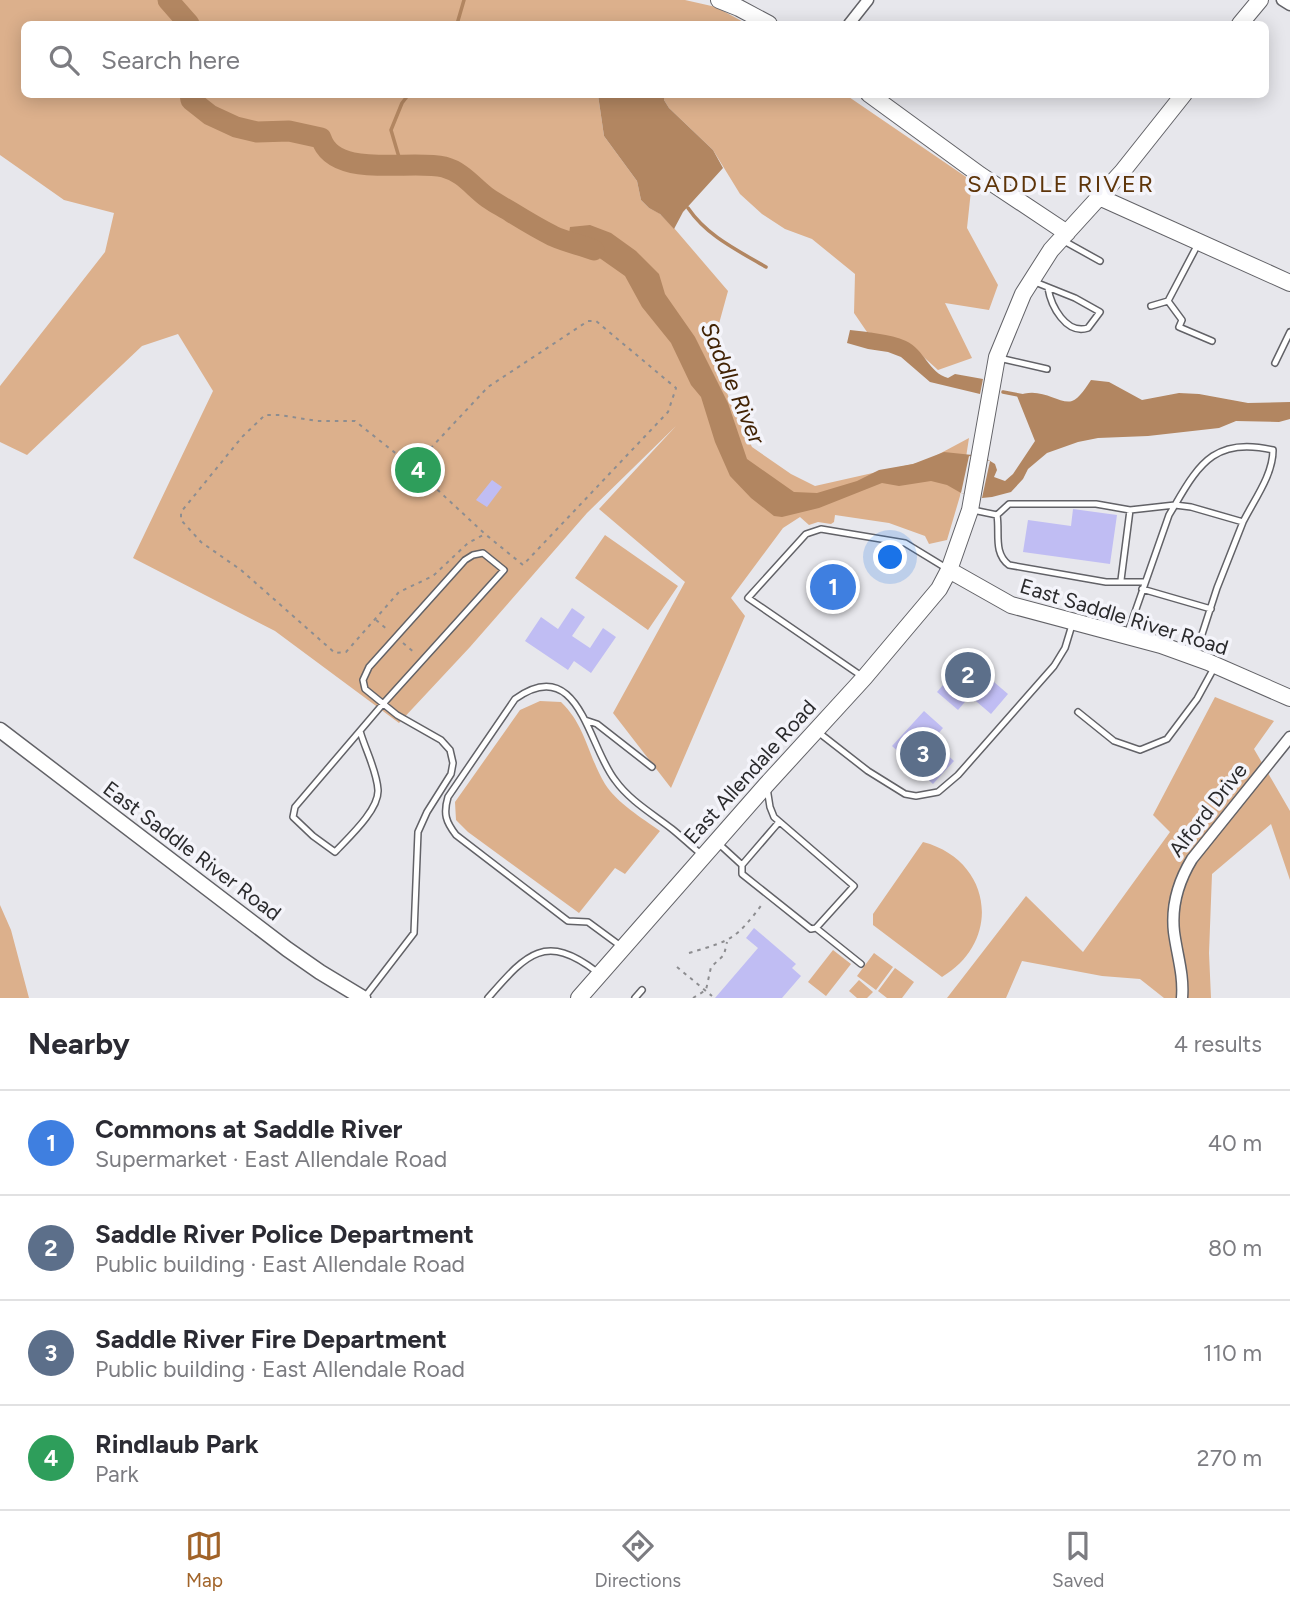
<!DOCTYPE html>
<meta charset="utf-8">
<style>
:root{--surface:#fff;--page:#f7f7f7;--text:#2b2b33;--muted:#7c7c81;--line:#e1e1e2;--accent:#a16328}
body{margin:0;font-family:Figtree,sans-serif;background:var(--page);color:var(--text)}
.you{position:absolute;left:891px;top:558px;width:24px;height:24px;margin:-18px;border:5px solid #fff;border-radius:50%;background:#1a73e8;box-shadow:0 0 0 10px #1a73e833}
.badge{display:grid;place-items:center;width:46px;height:46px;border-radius:50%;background:var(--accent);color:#fff;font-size:23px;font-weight:700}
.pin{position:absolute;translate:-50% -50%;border:4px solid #fff;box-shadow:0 2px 7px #0006}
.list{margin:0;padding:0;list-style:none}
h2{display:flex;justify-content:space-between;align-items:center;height:91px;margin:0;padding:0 28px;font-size:30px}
h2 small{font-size:23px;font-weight:400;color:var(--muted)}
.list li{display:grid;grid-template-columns:46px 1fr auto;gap:21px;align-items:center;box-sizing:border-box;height:105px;padding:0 28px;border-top:2px solid var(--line)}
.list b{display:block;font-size:26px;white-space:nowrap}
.list p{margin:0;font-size:23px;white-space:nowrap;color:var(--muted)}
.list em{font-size:23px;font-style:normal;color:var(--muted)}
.icon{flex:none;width:38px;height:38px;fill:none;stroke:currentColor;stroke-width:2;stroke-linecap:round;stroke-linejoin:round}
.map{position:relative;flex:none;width:1290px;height:998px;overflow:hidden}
.search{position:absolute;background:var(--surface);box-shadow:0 4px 18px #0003;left:21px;right:21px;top:21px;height:77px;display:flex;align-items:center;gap:18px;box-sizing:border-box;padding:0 24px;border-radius:10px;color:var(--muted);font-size:26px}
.sheet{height:511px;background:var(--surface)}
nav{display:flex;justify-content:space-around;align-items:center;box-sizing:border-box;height:98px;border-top:2px solid var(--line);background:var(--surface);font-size:19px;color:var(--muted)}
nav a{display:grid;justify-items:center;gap:4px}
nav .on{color:var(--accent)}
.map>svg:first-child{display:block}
</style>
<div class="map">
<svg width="1290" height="998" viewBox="0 0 1290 998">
<rect width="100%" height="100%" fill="#e7e7ec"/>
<path fill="#dcb08c" d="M0,0h685l31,7 31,17h-723v70l574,1 6,41 33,45 4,19 8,8 10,5 15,15 54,63 -16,58 20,58 20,40 39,27 24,12 111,-25 43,-23 -9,58 -13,44 -18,4 -4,-8 -36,-13 -54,-8 -1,7 -3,2 -13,-2 -9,3 -9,-8 -17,11 -52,70 14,18 -74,172 -58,-75 72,-131 -86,-73 77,-83 -89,87 -117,134 -71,76 -124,-92 -142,-73 80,-167 -35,-57 -36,12 -115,109 -27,-13v-56l105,-134 9,-39 -50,-13 -64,-45z
M665,94l181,1 126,86 -5,47 31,57 -9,25 -44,-7 27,55 -34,12 -31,-28 -40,-10 -13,-19 1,-39 -43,-35 -27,-10 -23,-15 -22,-20 -27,-44 -44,-42 -5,-8z
M605,535l73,51 -30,44 -73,-52z
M1215,697l59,24 -20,28 36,62v69l-19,-56 -59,50 -3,79 2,45h-47l-24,-19 -38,-3 -80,-15 -16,37h-59l79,-102 57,56 87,-120 -17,-17z
M540,701l21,1c25,24 27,54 44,82 12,19 37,34 55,47l-35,43 -10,-6 -36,45 -111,-81 -12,-12 -1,-18 65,-92z
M923,842c69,18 80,99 19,135l-69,-52v-11z
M0,905l11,25 18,68h-29z
M833,950l18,14 -25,32 -18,-14z
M874,953l19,14 -17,23 -19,-14z
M895,968l19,14 -12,16h-15l-9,-7z
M859,980l14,12 -6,6h-10l-8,-7z"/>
<path fill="#b28661" d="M598,95h67l-1,5 5,8 44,42 10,18 -40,44 -9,17 -14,-15 -11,-6 -8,-8 -4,-19 -33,-45z
M590,225l21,8 25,18 23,23 6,20 30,43 33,66 19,56 47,33 23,1 40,-12 22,-11 34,-6 31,-12 38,4 13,8 2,6 -3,7 11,4 8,-7 22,-33 -18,-45c24,-11 42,9 55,5 7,-2 15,-15 19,-21l18,2 33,18 37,-7 20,1 49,9 42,-1v17l-11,3 -43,-1 -17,7 -71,8 -50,2 -20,4 -31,11 -19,16 -5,10 -12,13 -19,5 -10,1 -21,-5 -14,-8 -16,-4 -32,5 -17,-3 -63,25 -37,9 -8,-1 -23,-18 -21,-22 -15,-34 -14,-45 -10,-12 -20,-42 -29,-36 -17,-31 -27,-19 -31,-11 3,-19z
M850,330c17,2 40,4 56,11 18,8 23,32 42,37l7,-4 28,5 -3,15 -50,-12 -29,-25 -13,-5 -20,-3 -21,-6z"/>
<path fill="#e7e7ec" d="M969,456l21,5 -8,37 -21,-5z"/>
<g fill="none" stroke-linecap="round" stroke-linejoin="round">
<path stroke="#b28661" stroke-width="3.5" d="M457,24l7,-24
M401,164l-10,-34 11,-27 7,-9
M688,208c19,28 49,42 78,59
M1003,392l21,4"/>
<path stroke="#b28661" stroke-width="21" d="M168,0l21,24
M190,94l1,6 19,15 26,12 21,5 32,-1 32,7c13,42 89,21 123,29 19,5 29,20 44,31 7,5 15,9 23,14 13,8 28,17 42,24 13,6 28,9 41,14"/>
</g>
<path fill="#c0bdf3" d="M492,480l10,7 -15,20 -11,-7z
M1073,509l44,6 -7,49 -87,-12 5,-32 43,6z
M572,608l13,9 -13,19 18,12 13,-20 13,9 -25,36 -17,-12 -6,9 -43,-29 16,-24 17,12z
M966,658l42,36 -17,20 -21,-18 -12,14 -21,-18z
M924,711l19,17 -11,13 22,20 -21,23 -41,-38z
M754,928l42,36 -4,4 9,8 -19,22h-67l43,-50 -12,-10z"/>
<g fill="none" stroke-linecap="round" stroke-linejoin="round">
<defs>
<path id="service" d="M1064,241l36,20
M1035,282l40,16 25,14 -12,16c-22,7 -37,-22 -40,-40
M1168,301l30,-57
M1151,306l17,-5 14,19 -3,7 33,14
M999,358l48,11
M1275,363l15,-31
M973,510l24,5
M1130,510l45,-5c25,-44 43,-68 98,-55 0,25 -19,50 -30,72
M997,515l12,-11h87l34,6 -9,70
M997,515c3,18 -4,38 12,50l97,17h39
M1142,589l69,20
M1128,632l41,-117 6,-10 16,2 52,15 -26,66 -22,68
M863,677l-115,-79 58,-64 15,-5 84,14 41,25
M1078,712l36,29 26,9 27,-11 30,-40 17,-31
M585,720l12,4 55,43
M360,731c5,18 17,40 18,59 1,20 -30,48 -43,62l-22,-16 -20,-19 2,-10 87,-102 122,-135 -21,-17 -10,2 -8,5 -96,107 -6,13 2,9 32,26 44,25 9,10 3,13 -2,11 -24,38 -9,20 -4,101 -50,65
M818,732l50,39 37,23 11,2 22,-4 20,-17 96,-109 11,-18 7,-23
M767,788l3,19 4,10 80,69 -38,42
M718,843l24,22v9l69,55 5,-1 45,36
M742,865l37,-43
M622,947l-34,-25 -20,-1 -112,-86c-10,-13 -13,-21 -8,-38l67,-98c64,-46 73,47 100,81 15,21 38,34 57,49 10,8 19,17 29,25
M488,998c37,-42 56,-67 109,-26
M635,998l7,-8"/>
<path id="minor" d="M1282,0l8,5
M849,24l19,-24
M1182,998c2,-23 -5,-43 -8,-66 -3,-27 4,-50 18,-73l98,-122"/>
<path id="tertiary" d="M0,730l287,219 33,23 43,26"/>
<path id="secondary" d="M719,0l20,8 30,16
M1240,24l20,-24
M869,94l111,81 87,58
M1099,197l191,86
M949,570l62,35 150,40 47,17 82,36
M579,998l188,-214 97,-106 75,-89 10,-19 21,-60 27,-153 26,-63 28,-44 71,-78 62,-78"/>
</defs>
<use href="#service" stroke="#626267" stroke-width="8"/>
<use href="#minor" stroke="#626267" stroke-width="13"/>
<use href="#tertiary" stroke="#626267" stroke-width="17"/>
<use href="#secondary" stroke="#626267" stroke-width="18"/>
<path stroke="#8d8d90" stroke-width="2" stroke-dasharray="3.5 5" stroke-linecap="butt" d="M413,467l75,-80 100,-66h8l80,67 -8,24 -145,153 -38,-31 -72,-67 -58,-46h-38l-37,-6h-15l-23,22 -61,75v8l20,22 40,28 94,83 11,-1 53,-60 34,-16 35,-33 17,-9
M376,620l12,10
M403,643l12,10
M689,953c44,-13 47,-14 74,-50
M677,967l35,29
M693,998l13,-8 5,-23 13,-12 3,-13"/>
<use href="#service" stroke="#fff" stroke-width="5"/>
<use href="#minor" stroke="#fff" stroke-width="10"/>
<use href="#tertiary" stroke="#fff" stroke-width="14"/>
<use href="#secondary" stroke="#fff" stroke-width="16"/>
</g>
<g text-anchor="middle" stroke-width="7" stroke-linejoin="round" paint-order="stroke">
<g font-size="21" fill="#2a2a2c" stroke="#f4f4fa">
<text transform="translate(1124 617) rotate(17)" y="7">East Saddle River Road</text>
<text transform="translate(750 772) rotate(-48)" y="7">East Allendale Road</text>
<text transform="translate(1208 810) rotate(-52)" y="7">Alford Drive</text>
<text transform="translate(192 851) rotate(37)" y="7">East Saddle River Road</text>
</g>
<g font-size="23" font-style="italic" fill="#412203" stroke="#f4f4fa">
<text transform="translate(733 383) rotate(67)" y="8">Saddle River</text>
</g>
<g font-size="24" letter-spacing="2" fill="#5e350a" stroke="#f4f4fa">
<text x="1061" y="192">SADDLE RIVER</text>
</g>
</g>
</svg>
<div class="you"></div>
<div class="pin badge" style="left:833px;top:587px;background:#3f7fe0">1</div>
<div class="pin badge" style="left:968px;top:675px;background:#5c6f8a">2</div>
<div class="pin badge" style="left:923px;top:754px;background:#5c6f8a">3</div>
<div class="pin badge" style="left:418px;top:470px;background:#2e9e5b">4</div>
<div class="search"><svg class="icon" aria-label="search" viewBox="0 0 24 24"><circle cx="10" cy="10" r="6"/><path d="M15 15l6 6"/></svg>Search here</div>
</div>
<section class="sheet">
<h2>Nearby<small>4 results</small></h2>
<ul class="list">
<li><span class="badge" style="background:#3f7fe0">1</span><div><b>Commons at Saddle River</b><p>Supermarket · East Allendale Road</p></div><em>40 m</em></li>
<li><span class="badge" style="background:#5c6f8a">2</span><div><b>Saddle River Police Department</b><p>Public building · East Allendale Road</p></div><em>80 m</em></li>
<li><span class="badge" style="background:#5c6f8a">3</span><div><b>Saddle River Fire Department</b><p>Public building · East Allendale Road</p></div><em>110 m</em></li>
<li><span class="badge" style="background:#2e9e5b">4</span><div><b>Rindlaub Park</b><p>Park</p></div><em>270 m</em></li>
</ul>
</section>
<nav>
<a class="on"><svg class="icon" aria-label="map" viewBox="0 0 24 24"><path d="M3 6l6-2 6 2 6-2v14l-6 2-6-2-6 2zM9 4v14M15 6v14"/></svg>Map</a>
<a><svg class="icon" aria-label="directions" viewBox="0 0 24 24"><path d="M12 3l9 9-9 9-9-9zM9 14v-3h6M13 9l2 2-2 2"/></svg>Directions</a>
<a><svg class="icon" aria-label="saved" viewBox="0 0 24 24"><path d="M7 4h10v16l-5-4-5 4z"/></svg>Saved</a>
</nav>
